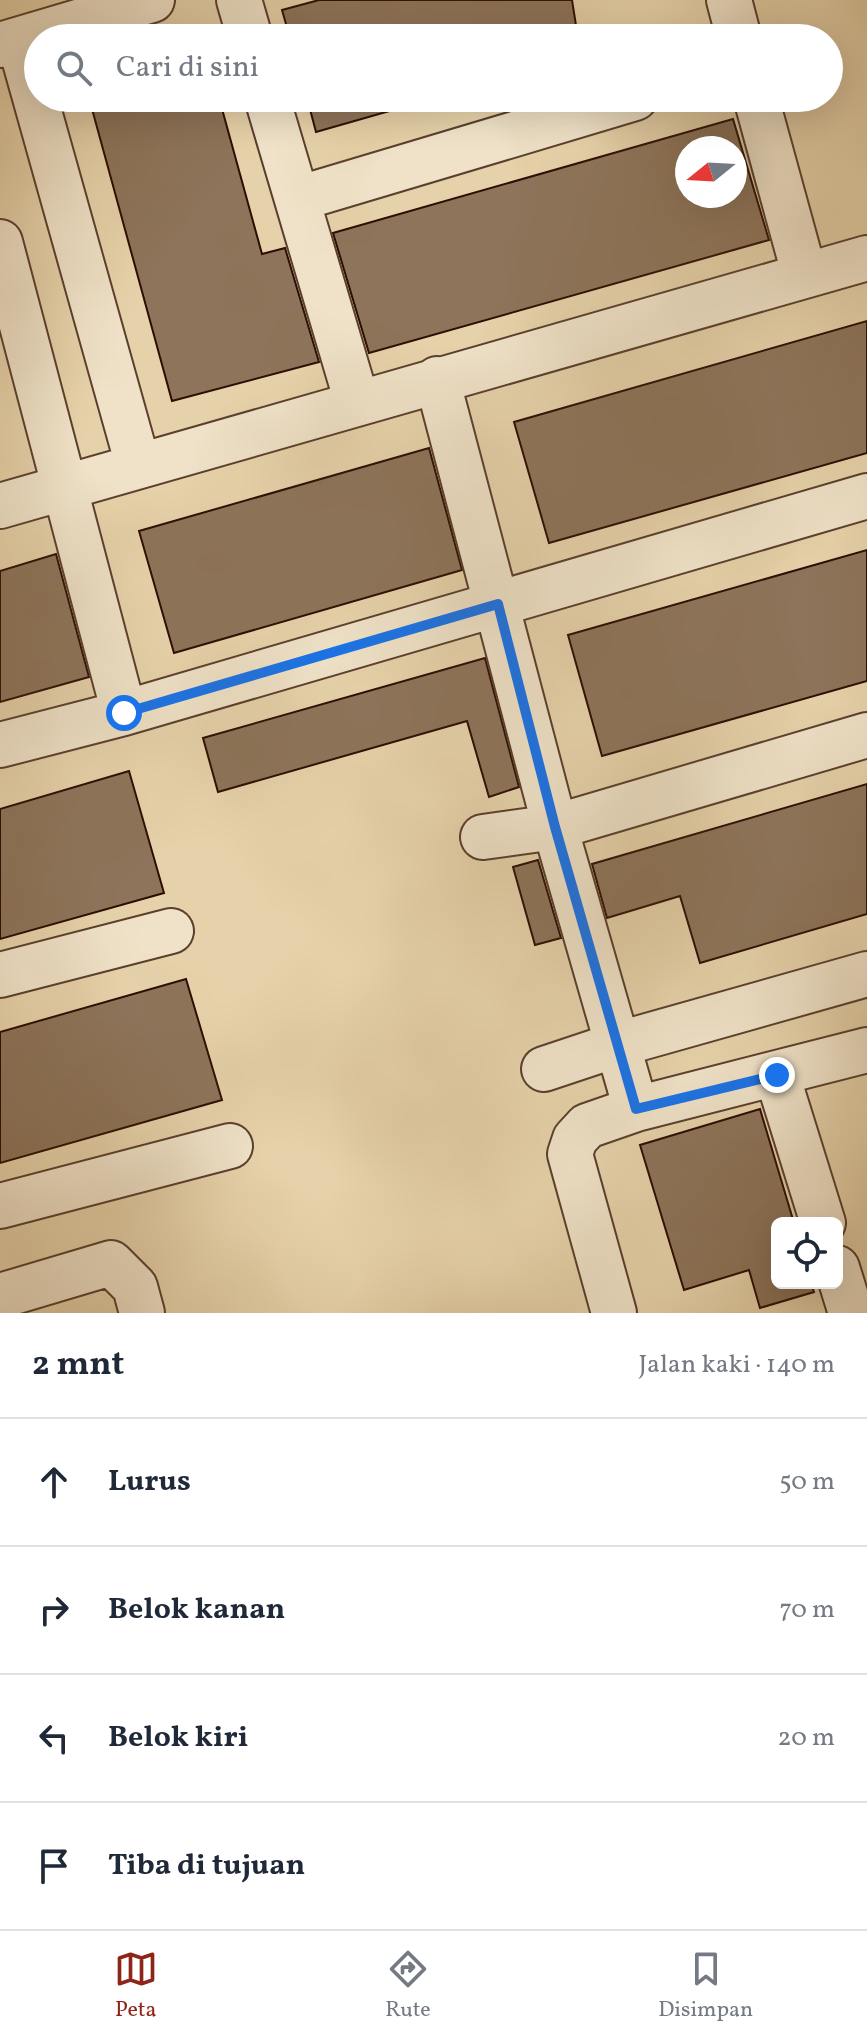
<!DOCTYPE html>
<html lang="id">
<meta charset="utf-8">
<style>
:root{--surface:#fff;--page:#f6f6f7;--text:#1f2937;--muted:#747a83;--line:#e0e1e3;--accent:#8f2418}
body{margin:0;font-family:Vollkorn,serif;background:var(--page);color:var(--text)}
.controls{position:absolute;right:24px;bottom:24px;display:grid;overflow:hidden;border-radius:12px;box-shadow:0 8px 32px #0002}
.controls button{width:72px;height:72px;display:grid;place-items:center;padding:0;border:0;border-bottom:2px solid var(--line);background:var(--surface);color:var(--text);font:40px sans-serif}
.compass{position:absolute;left:675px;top:136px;width:72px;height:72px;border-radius:50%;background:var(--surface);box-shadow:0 8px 32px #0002;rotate:252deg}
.stop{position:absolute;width:24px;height:24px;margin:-18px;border:6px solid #1a73e8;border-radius:50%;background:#fff}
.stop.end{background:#1a73e8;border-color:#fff;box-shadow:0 2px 8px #0008}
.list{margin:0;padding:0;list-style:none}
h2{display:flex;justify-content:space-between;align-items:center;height:104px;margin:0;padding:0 32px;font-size:34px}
h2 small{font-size:26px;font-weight:400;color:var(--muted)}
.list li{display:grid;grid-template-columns:52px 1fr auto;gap:24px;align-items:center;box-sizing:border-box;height:128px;padding:0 32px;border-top:2px solid var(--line)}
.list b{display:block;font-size:30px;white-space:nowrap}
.list em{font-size:26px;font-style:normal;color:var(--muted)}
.icon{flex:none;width:44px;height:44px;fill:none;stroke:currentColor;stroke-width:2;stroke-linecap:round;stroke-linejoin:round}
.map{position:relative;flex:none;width:867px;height:1313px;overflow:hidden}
.search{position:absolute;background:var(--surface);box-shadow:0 8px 32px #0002;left:24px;right:24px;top:24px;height:88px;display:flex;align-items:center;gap:20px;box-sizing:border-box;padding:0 28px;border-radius:44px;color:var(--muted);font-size:30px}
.sheet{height:616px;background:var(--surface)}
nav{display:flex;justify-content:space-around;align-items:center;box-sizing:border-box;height:112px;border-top:2px solid var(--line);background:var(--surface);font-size:22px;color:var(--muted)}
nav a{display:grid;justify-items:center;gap:4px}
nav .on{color:var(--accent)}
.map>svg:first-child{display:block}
</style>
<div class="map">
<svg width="867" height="1313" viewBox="0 0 867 1313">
<rect width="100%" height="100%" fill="#e6d2aa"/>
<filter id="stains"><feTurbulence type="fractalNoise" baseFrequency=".0025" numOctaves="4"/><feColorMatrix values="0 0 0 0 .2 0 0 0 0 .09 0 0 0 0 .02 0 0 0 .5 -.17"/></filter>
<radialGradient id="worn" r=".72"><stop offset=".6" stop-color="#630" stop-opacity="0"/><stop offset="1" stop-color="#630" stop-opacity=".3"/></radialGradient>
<path fill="#8d745a" stroke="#2d0e04" stroke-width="2" fill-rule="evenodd" d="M319,0h253l6,38h-288l-8,-28z
M89,98h130l43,156 23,-6 34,114 -147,39z
M307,98h128l-119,34z
M733,119l36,121 -400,113 -36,-120zM687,148h48v48h-48z
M867,321v132l-318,90 -35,-121z
M429,448l33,122 -288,83 -35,-122z
M867,550v131l-265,75 -34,-121z
M56,554l33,123 -89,25v-131z
M485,658l34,129 -30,10 -22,-76 -249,71 -15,-54z
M129,771l35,122 -164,46v-130z
M867,784v130l-167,49 -20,-67 -73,22 -15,-54z
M538,860l23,78 -26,7 -22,-78z
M186,979l36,121 -222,63v-131z
M760,1109l34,114h-17v60h34l3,9 -54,16 -11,-38 -65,20 -44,-145z"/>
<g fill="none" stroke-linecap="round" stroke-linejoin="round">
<defs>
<path id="street" d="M239,0l11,38
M729,0l10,38
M19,40l119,425
M0,45l152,-45
M267,98l90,304
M756,98l48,175
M297,199l338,-101
M0,242l124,471
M437,379l118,448 81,282
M0,506l867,-248
M0,745l124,-32 743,-217
M483,837l72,-10 312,-92
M0,975l171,-44
M544,1069l75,-25 248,-70
M777,1075l46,148
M0,1206l230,-60
M837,1268l14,45
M0,1296l111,-33 24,24 7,26
M614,1313l-44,-159 5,-15 12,-13 49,-17 231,-59"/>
</defs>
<use href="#street" stroke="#5b3f2e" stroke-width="48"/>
<use href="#street" stroke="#efe2c8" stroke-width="44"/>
</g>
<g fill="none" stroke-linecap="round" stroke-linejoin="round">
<path stroke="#1a73e8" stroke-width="10" d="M124,713l374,-109 57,223 81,282 141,-34"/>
</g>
<rect width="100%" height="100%" filter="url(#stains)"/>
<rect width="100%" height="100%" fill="url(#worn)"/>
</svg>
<div class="controls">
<button><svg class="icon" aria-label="locate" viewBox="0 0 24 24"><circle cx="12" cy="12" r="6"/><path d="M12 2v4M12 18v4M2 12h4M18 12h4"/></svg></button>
</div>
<svg class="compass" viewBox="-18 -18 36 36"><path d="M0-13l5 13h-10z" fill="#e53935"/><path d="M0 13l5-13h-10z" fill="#747a83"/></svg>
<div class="stop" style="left:124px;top:713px"></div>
<div class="stop end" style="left:777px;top:1075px"></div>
<div class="search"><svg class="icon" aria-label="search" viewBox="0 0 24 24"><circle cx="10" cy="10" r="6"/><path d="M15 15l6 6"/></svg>Cari di sini</div>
</div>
<section class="sheet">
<h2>2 mnt<small>Jalan kaki · 140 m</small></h2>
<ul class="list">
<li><svg class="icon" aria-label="ahead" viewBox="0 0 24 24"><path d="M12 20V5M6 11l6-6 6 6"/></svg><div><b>Lurus</b></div><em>50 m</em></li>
<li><svg class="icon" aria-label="right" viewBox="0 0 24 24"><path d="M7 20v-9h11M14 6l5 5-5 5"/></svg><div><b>Belok kanan</b></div><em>70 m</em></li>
<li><svg class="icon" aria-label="left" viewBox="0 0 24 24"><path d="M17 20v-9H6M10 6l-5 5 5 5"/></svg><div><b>Belok kiri</b></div><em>20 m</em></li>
<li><svg class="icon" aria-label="arrive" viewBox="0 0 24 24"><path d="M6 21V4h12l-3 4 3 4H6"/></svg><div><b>Tiba di tujuan</b></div></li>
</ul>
</section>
<nav>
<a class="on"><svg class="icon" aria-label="map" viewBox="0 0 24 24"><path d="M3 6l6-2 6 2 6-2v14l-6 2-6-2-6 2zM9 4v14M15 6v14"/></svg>Peta</a>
<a><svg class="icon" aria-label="directions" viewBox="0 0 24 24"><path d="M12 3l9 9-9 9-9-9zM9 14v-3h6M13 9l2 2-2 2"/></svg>Rute</a>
<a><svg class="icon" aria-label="saved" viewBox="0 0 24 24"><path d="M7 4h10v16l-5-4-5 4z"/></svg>Disimpan</a>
</nav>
